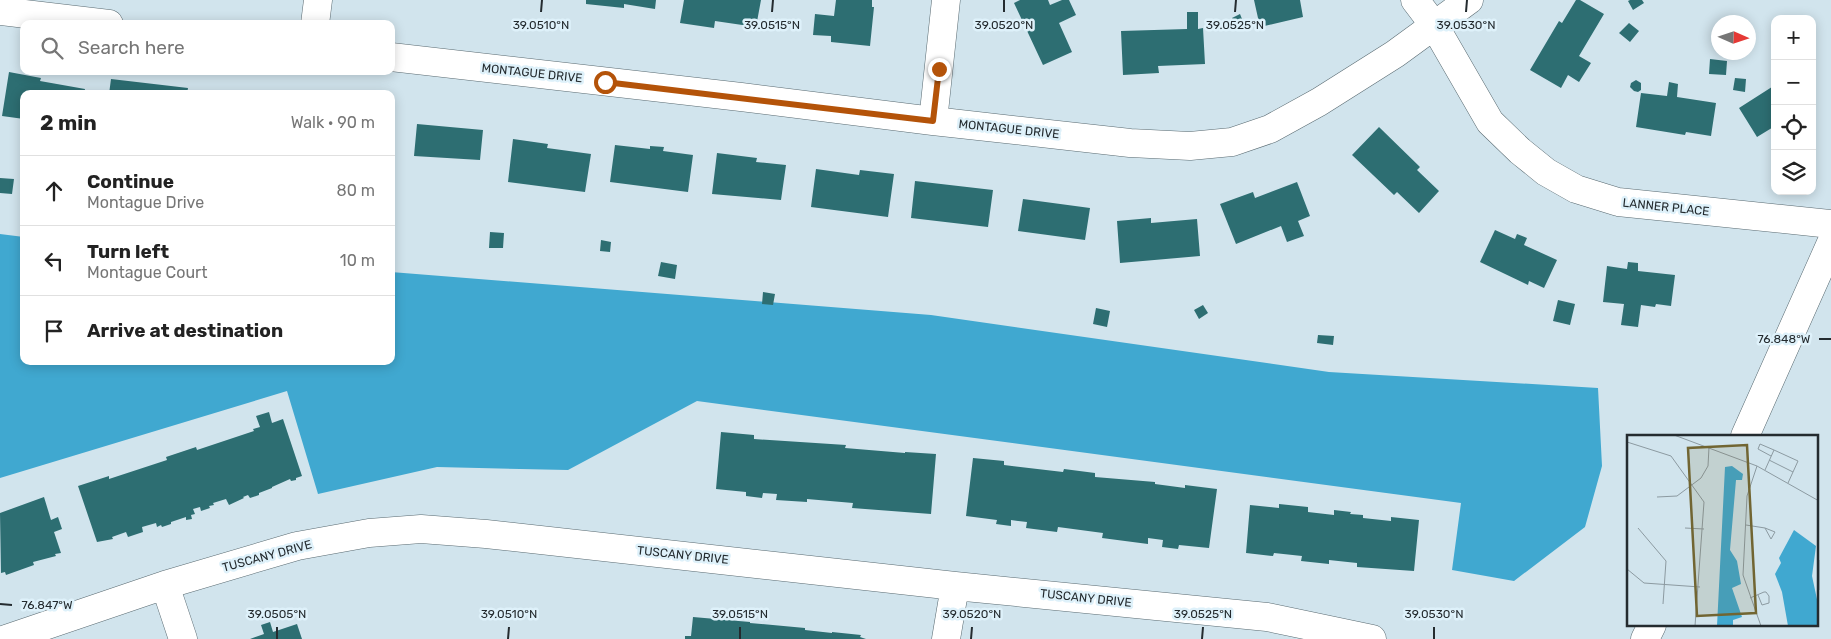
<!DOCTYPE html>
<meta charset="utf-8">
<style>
:root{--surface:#fff;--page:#f6f6f6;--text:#222;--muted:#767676;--line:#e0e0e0}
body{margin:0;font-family:Rubik,sans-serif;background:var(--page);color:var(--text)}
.controls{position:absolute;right:15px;top:15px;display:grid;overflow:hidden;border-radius:10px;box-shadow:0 2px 12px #0003}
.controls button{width:45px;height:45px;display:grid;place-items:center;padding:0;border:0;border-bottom:1px solid var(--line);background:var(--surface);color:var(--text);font:25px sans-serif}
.compass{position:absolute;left:1711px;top:15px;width:45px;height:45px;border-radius:50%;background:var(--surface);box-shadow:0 2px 12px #0003;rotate:93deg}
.stop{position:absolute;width:15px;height:15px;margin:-11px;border:4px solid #b45309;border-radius:50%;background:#fff}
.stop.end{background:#b45309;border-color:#fff;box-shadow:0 1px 5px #0008}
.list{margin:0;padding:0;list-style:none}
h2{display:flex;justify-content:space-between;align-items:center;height:65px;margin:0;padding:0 20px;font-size:21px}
h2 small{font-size:16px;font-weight:400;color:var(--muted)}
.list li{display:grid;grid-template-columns:32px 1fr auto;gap:15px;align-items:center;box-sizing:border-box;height:70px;padding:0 20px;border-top:1px solid var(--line)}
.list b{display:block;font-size:19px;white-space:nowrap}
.list p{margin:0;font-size:16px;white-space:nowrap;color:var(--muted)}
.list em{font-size:16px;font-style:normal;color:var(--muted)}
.icon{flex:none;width:28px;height:28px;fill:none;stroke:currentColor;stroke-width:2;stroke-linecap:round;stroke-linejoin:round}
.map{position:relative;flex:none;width:1831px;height:639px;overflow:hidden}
.search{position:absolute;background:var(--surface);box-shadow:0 2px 12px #0003;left:20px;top:20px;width:375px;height:55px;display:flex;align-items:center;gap:12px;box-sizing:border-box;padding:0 18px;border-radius:10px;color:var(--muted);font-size:19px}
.panel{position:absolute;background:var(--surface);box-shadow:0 2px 12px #0003;left:20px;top:90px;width:375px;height:275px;border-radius:10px}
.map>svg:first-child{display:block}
</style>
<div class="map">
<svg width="1831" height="639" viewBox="0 0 1831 639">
<rect width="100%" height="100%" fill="#d1e4ed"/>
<path fill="#40a8d0" d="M0,234l24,3v124h367v-89l540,43 398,57 269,16 4,78 -17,61 -71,54 -62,-11 9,-67 -764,-102 -129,69 -131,-3 -119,27 -31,-103 -287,87z"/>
<path fill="#2d6e72" d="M586,0h70l-1,9 -31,-5v4l-38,-4z
M684,0h77l-5,27 -41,-6 -1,7 -34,-5z
M836,0h36v7h2l-4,39 -39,-4v-6l-18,-1 2,-21 19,2z
M1020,0h28l2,5 12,-5h7l7,15 -17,8 13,29 -29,13 -29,-62z
M1254,0h46l3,17 -43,10z
M1576,0h4l24,14 -25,42 12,7 -12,19 -11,-7 -7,13 -31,-18 29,-49 3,2z
M1630,0h12l2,3 -11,7 -5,-9z
M1187,12h11v17l5,-1 2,36 -47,2 1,7 -36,2 -2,-44 66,-2z
M1240,14l4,10 -7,4 -5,-10z
M1629,23l10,8 -9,11 -11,-9z
M1710,59l17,2 -1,14 -17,-1z
M9,72l32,6 -1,3 45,8 -1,5h-60v25l-22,-3z
M1735,78l11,1 -1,13 -12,-2z
M111,79l77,9 -1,6h-78z
M1636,80l5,3v7l-3,2 -4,-1 -4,-4 1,-4z
M1669,82l9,2 -1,13 39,6 -5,33 -25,-4 -1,3 -49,-8 5,-34 26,3z
M1775,85v41l-18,11 -18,-29z
M417,124l66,6 -3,30 -66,-4z
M1379,127l41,40 -3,3 22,21 -20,22 -22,-21 -3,3 -42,-40z
M513,139l35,5 -1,4 44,6 -6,38 -77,-10z
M615,145l35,4v-3l14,1 -1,4 30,4 -5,37 -78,-10z
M717,153l40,5 -1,4 30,3 -5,35 -69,-6z
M816,169l43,6 1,-5 34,4 -6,43 -77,-10z
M0,178l14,1 -2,15 -12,-1z
M915,181l78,9 -5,37 -77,-9z
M1297,182l13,34 -12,5 6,15 -17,6 -6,-16 -45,18 -16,-40 33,-12 2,6z
M1023,199l67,9 -5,32 -67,-9z
M1151,218v5l46,-4 3,37 -80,7 -3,-42z
M1495,230l20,9 2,-5 10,4 -3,7 33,15 -13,28 -15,-7 -1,4 -48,-23z
M490,232l14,1 -1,15h-14z
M601,240l10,2 -1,10 -10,-1z
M661,262l16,3 -2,14 -17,-3z
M1628,262l10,1v8l37,4 -4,31 -15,-2 -1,3 -14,-2 -3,22 -17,-2 3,-21 -21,-2 4,-36 20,3z
M763,292l12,2 -2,11 -11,-1z
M1558,300l17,4 -5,21 -17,-4z
M1203,305l5,8 -9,6 -5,-9z
M1096,308l14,3 -3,16 -14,-3z
M1318,335l16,1 -1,9 -16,-2z
M269,412l3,11 11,-4 19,57 -6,2v2l-5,1 -1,-2 -18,8v1l-13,5v2l-9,3 -2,-3 -5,2 1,1 -15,7 -3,-6 -13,4 1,2 -5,1 1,2 -9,3 -1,-4 -7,2 2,5 -4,1 1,4 -6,1v-3l-15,5v2l-9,3 -1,-2 -4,2 -1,-4 -14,4 1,5 -15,5 -2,-5 -14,5 1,2 -16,3 -19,-56 31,-10v3l58,-19 -1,-3 30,-10 1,3 57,-19 -1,-2 7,-2 -4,-11z
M721,432l33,3v4l92,6 -1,3 60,5v-1l31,2 -5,60 -79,-6 1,-5 -46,-4v3l-31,-2 1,-6 -14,-1 -1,5 -16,-2v-4l-30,-3z
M973,458l31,3v4l59,7 1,-3 31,4v4l60,5v2l30,4v-3l32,4 -8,59 -30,-3 -1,4 -16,-2 1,-7 -15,-2v6l-46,-6 1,-5 -45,-6 -1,5 -31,-4 1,-6 -16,-2v6l-15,-2 1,-4 -31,-4z
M44,497l7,23 7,-3 4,12 -8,3 7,21 -6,1 1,2 -23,6 1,3 -28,10 -1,-3 -4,1 -1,-60z
M1279,504l29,3v5l26,3v-5l17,2 -1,2 13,1v3l28,3v-4l28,3 -5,51 -57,-4v-4l-28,-3v4l-28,-3 1,-5 -28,-3 -1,3 -27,-3 4,-48 29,3z
M693,617l57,5v1l55,5v2l27,3v-1l29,3 -1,2 6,2h-181v-3h6z
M270,622l3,10 24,-8 5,15h-52l14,-5 -3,-9z"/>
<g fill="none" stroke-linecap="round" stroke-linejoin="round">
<defs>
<path id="minor" d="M1415,0l19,25 56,97 30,29 26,21 30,17 42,13 213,22
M0,11l109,13
M315,24l3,-24
M391,57l350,40 192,24 197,22 60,3 42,-4 38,-13 49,-27 76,-48 74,-54
M933,121l13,-121
M165,585l18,54
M6,639l159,-54 132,-39 72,-13 52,-4 65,5 469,52 312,31 105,22
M946,639l9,-53"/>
<path id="major" d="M1745,436l86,-193
M1645,639l7,-14"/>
</defs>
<use href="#minor" stroke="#596a71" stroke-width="29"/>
<use href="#major" stroke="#596a71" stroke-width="29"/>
<use href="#minor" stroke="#fff" stroke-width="28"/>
<use href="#major" stroke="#fff" stroke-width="28"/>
</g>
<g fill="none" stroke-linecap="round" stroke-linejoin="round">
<path stroke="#b45309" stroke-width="6" d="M605,82l328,39 6,-52"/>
</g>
<path fill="none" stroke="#242b2f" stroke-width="2" d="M541,12l1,-12M772,12l1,-12M1004,12v-12M1235,12l1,-12M1466,12l1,-12M1819,339h12M0,604l12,1M277,639v-12M508,639l1,-12M740,639v-12M971,639l1,-12M1202,639l1,-12M1434,639v-12"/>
<g text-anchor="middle" stroke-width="5" stroke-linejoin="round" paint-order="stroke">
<g font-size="12" fill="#242b2f" stroke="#def1fa">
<text transform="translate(532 73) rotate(6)" y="4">MONTAGUE DRIVE</text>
<text transform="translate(1009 129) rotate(6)" y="4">MONTAGUE DRIVE</text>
<text transform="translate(1666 207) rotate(6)" y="4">LANNER PLACE</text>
<text transform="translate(683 555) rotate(6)" y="4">TUSCANY DRIVE</text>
<text transform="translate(267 556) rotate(-15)" y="4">TUSCANY DRIVE</text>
<text transform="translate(1086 598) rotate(6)" y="4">TUSCANY DRIVE</text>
</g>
</g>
<g transform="translate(1627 435)">
<rect width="191" height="191" fill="#d1e4ed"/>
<path d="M105,31l11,8 -1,6h-6l-6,70 7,11 4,23 -9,4 10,29 -9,3v6h-16l8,-159zM167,95l22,16 -4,30 6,28v22h-30l-6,-34 -7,-18 6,-11 -2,-5z" fill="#40a8d0"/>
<path fill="none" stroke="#8c9aa1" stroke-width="1" d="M47,0l83,31 62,35M0,7l44,14 33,46 -9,124M144,21l-13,-7 2,-5 14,6M142,25l24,12M130,31l-10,30 -4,79 18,51M138,35l9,-20 24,11 -10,22M30,62l20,-1 24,-18 7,-12 1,-19M119,90l19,3 6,11 4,-7 -10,-4M11,93l28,33 -3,43M58,93l19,1M192,125v30M0,134l17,14 56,4M123,163l14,-6h2l3,4v7l-7,2 -4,-10"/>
<path fill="#716532" fill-opacity="0.15" stroke="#716532" stroke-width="2.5" d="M120,10l9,168 -59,3 -9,-168z"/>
<rect width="191" height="191" fill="none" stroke="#242b2f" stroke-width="2.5"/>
</g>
<g font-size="12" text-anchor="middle" fill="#242b2f" stroke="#def1fa" stroke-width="5" stroke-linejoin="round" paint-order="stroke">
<text x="541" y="29">39.0510°N</text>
<text x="772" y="29">39.0515°N</text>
<text x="1004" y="29">39.0520°N</text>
<text x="1235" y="29">39.0525°N</text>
<text x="1466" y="29">39.0530°N</text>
<text x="1784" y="343">76.848°W</text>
<text x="47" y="609">76.847°W</text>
<text x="277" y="618">39.0505°N</text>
<text x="509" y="618">39.0510°N</text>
<text x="740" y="618">39.0515°N</text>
<text x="972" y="618">39.0520°N</text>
<text x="1203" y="618">39.0525°N</text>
<text x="1434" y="618">39.0530°N</text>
</g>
</svg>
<div class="controls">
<button>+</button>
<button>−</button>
<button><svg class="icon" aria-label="locate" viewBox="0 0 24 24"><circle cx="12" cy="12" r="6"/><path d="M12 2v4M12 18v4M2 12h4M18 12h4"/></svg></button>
<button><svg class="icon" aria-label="layers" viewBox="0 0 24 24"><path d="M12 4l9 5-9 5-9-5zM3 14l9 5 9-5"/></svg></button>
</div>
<svg class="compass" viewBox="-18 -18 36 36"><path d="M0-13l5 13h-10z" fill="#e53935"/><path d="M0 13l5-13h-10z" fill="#767676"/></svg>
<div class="stop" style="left:605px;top:82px"></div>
<div class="stop end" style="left:939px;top:69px"></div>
<div class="search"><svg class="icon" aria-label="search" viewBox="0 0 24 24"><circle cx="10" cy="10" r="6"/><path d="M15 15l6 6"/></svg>Search here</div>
<section class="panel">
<h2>2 min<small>Walk · 90 m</small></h2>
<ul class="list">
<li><svg class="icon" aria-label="ahead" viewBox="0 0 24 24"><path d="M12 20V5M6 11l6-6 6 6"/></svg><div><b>Continue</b><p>Montague Drive</p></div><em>80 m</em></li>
<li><svg class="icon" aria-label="left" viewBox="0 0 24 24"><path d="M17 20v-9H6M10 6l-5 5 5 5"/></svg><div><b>Turn left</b><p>Montague Court</p></div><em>10 m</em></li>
<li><svg class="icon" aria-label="arrive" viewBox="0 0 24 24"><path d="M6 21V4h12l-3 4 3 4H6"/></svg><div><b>Arrive at destination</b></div></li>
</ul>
</section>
</div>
